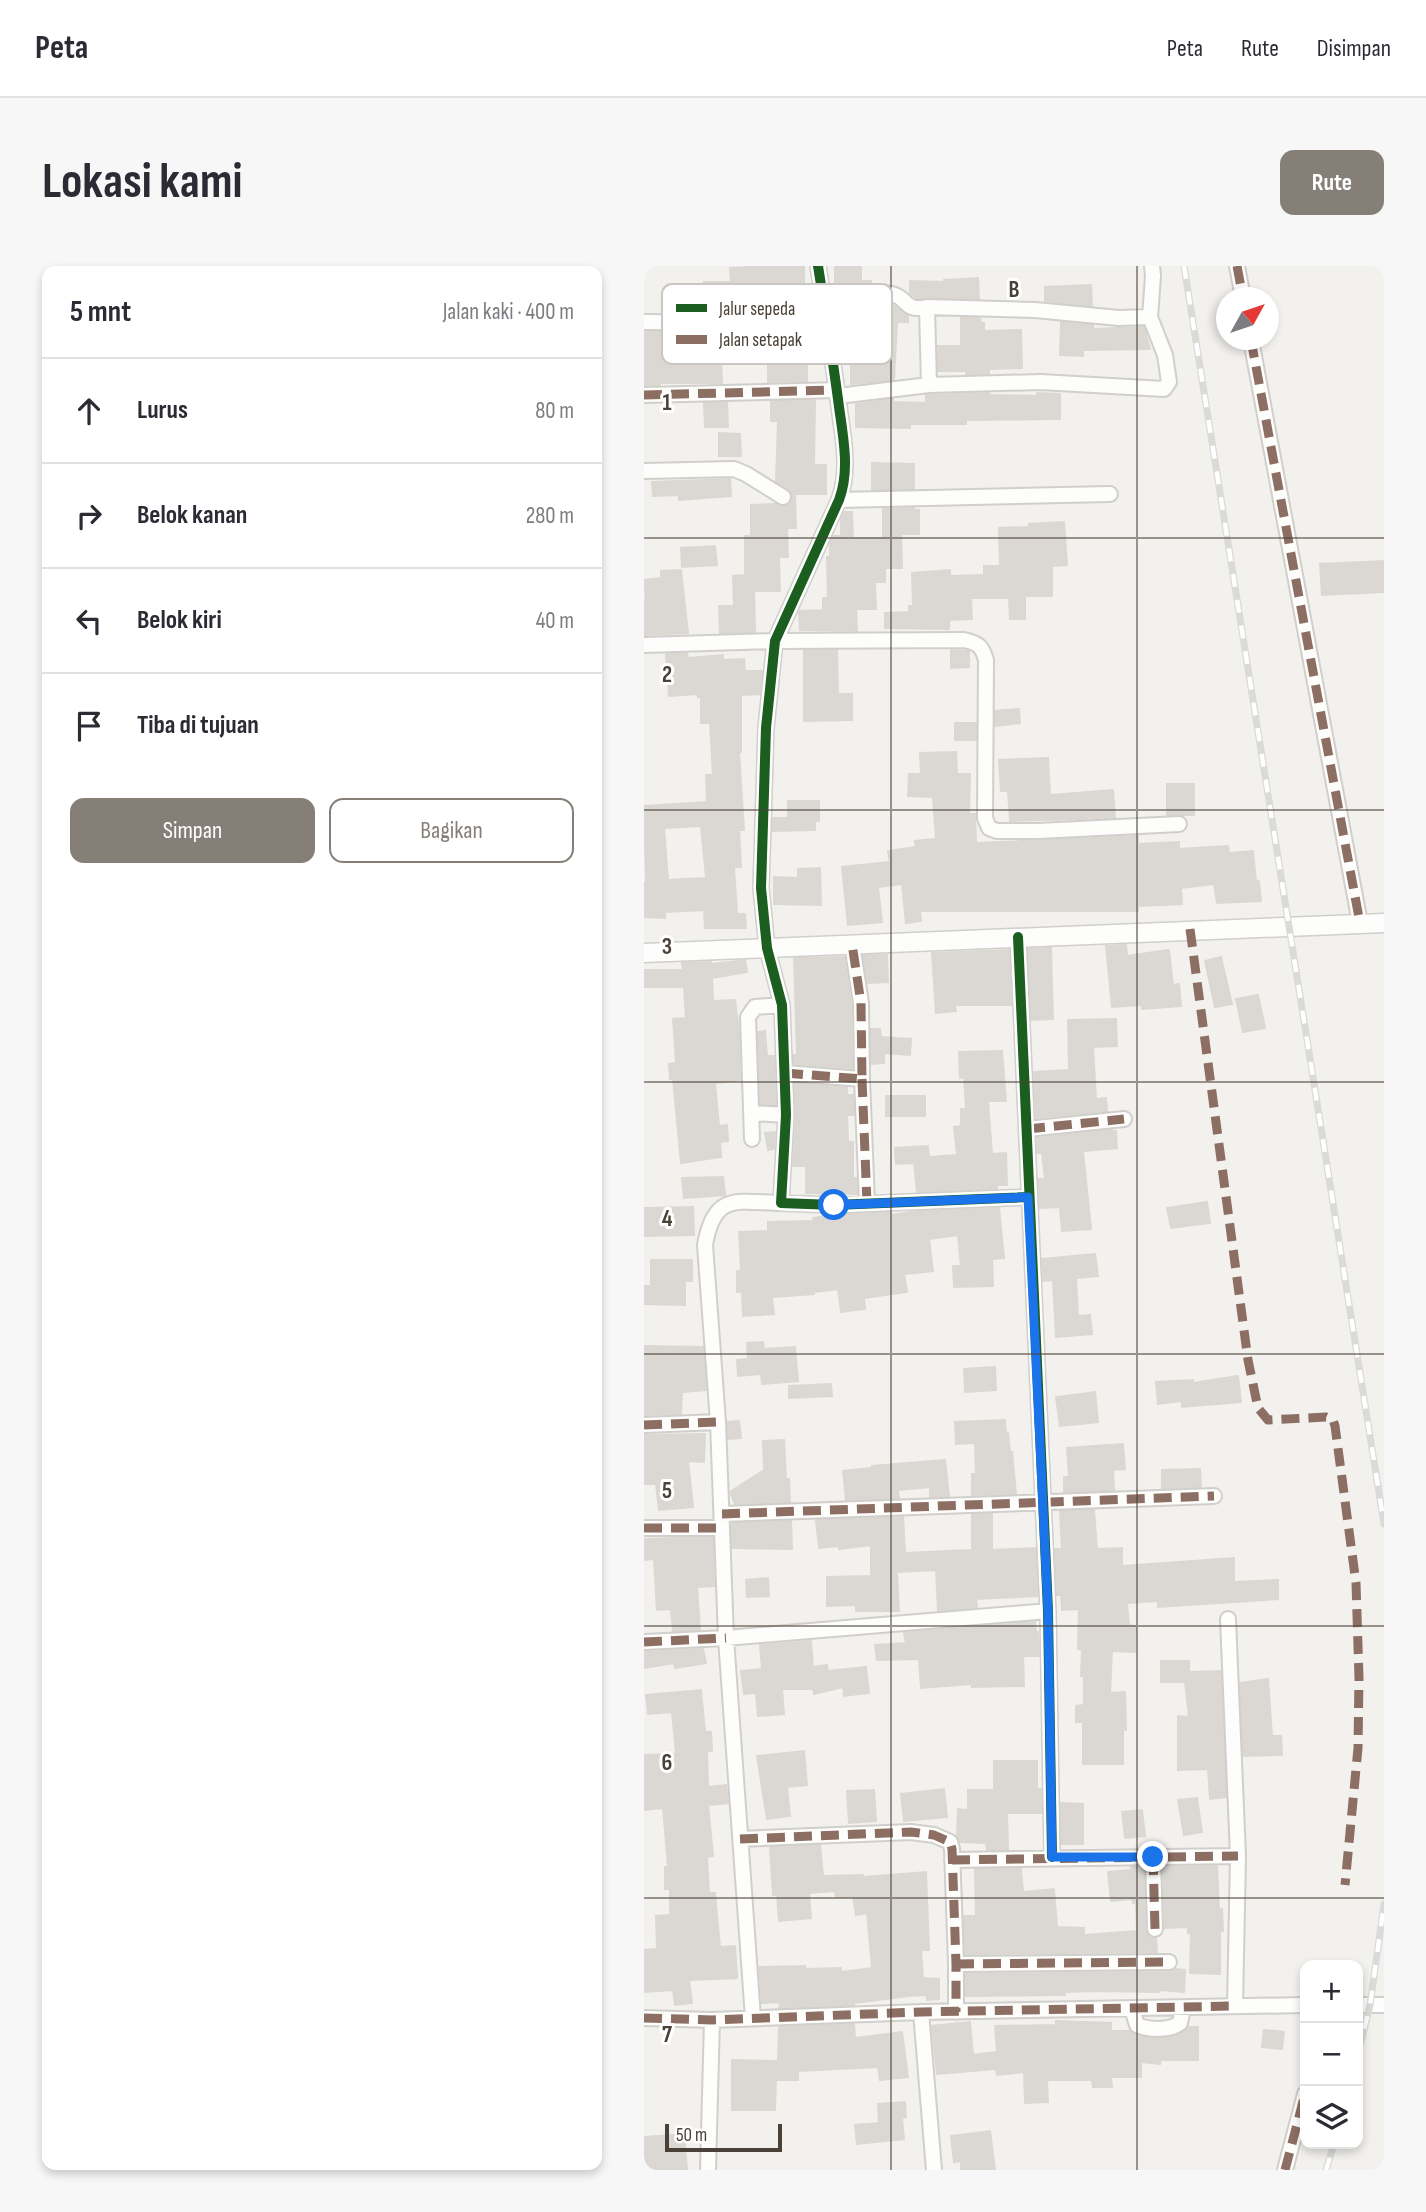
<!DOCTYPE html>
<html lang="id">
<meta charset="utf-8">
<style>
:root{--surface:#fff;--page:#f7f7f7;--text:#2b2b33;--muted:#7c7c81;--line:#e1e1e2;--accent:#857f77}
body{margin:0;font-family:"Sofia Sans Condensed",sans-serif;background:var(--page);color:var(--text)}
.controls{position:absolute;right:21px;bottom:21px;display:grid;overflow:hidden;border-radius:14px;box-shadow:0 4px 10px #0003}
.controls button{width:63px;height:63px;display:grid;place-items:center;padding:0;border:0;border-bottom:2px solid var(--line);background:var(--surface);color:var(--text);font:35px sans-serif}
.compass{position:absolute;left:572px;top:21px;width:63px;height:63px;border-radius:50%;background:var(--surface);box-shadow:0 4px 10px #0003;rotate:50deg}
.scale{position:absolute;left:21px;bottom:18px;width:117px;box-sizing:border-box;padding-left:7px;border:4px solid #4a4238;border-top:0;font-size:19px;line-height:24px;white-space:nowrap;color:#4a4238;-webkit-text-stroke:5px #fff;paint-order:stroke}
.stop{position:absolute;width:21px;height:21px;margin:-16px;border:5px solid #1a73e8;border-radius:50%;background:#fff}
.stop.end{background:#1a73e8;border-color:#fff;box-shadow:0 2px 7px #0008}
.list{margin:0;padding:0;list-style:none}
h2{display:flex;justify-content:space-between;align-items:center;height:91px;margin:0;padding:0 28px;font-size:30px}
h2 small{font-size:23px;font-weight:400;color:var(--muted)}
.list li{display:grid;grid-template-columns:46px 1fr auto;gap:21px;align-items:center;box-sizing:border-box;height:105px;padding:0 28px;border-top:2px solid var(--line)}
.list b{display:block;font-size:26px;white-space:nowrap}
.list em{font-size:23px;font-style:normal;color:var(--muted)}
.actions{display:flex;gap:14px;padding:21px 28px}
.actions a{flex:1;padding:16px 0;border:2px solid var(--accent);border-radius:14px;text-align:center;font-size:24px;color:var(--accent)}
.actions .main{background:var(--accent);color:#fff}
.icon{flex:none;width:38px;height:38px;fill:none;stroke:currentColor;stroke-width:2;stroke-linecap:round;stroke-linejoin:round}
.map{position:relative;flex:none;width:740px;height:1904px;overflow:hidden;border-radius:14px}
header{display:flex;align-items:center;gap:42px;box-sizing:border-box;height:98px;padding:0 35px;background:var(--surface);border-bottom:2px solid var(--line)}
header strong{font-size:33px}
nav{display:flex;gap:38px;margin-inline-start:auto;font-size:24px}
.intro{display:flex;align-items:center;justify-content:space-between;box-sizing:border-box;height:168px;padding:0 42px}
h1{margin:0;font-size:49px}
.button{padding:18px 32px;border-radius:14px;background:var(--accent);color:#fff;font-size:24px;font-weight:700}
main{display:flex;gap:42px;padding:0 42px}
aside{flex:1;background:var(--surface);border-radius:14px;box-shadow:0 4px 10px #0003}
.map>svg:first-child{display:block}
</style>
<header>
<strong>Peta</strong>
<nav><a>Peta</a><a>Rute</a><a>Disimpan</a></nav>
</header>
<div class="intro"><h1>Lokasi kami</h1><a class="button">Rute</a></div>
<main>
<aside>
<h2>5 mnt<small>Jalan kaki · 400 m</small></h2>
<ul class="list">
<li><svg class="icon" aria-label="ahead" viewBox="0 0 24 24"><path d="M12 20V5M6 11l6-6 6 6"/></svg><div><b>Lurus</b></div><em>80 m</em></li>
<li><svg class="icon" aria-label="right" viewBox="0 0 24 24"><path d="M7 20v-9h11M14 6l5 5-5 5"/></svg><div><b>Belok kanan</b></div><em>280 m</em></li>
<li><svg class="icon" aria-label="left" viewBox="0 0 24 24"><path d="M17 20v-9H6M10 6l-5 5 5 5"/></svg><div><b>Belok kiri</b></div><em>40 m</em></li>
<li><svg class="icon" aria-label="arrive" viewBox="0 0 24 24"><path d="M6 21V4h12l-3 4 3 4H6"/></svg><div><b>Tiba di tujuan</b></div></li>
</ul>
<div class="actions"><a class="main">Simpan</a><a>Bagikan</a></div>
</aside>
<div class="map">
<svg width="740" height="1904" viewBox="0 0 740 1904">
<rect width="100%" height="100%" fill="#f3f1ed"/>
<path fill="#dbd8d4" stroke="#dbd8d3" stroke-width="2" fill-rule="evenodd" d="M123,0l37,1v16l-18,-1 -2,32h-26v-4h-54v-28h27l-1,-14z
M191,0h26v15h10v2l-36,2z
M334,12l1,21 -63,-1 -6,-5v-12l34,1v-2z
M447,19l1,21 -47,-5v-14z
M205,37h41l18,13v6h-11l-3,58 -43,4v-24h-9l-3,-22 2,-3h8z
M317,52h19l1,5h3v8l37,-1 1,38 -33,1v5h-23v-3h-28v-25h23z
M417,56l32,3v4l51,-2 6,22 -67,1v6l-23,-1z
M0,66h24v28h53l1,23h-62v2h-16z
M115,67h26l1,8 34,-2 2,15 -15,1v26l-39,1v-28h-7z
M345,127v2l48,1v-3l23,1v25l-94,1v4h-56v4l-54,-1v-23l37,-5v3l33,1v-8z
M171,134l-1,65h12v29h-31l1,34h-9l1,29h-9l1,34h-26l1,41 -35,1 -1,-27h15l-1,-30 12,-1v-39h6v-31l25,-1 7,3 8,-4 2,-5 -4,-9 -13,-8 2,-60h-7v-20z
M83,136l1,25h-23l-1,-24z
M75,167l21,1 1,22h-22z
M228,197l42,1v25l-42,1z
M86,213l1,17 -52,4v-5l-26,1 -1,-14z
M270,242v2h5v24h-18l1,34h-17v14h-10l1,27h-20l1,22 -57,-1 -1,-19 24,-1v-12h5l-1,-41h3v-14l3,-7h8v-16l3,-8h8l1,26h30v-29z
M420,256l3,43 -15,1v30h-27v23h-15l-1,-21h-38l1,21 -23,1v9l-64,-1v-15l24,-1v-6h4l-1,-33 38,-3v6l34,-1v-9h16l-1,-38 30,-1v-3z
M71,280l2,19 -35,2 -1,-19z
M740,295v31l-62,3 -2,-31z
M37,304l7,63 -44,2v-35h2l-2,-20 17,-2v-7z
M160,384h33l1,44h14v26l-48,1z
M307,384l18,1v16l-18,1z
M43,387l1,5 35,-3v5l21,-1 1,12h17l-2,23 -19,1v57h-2l5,78h-5l2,37h-7l3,47h8l1,14h-41l-1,-18 -39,2v6l-21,-1v-34h2l-2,-77 63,-4 -1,-27h7l-3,-52h-9v-27l-3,1v-3l-29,2 -3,-42zM57,560l5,52 -38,2 -4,-52z
M375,443l1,14 -25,3v-15z
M311,457h21v17h-21z
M312,486l1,22h13l-1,40h6l1,29 162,-7v8l41,-2v7l49,-3 1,7 24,-2 3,31 3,-1 2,20 -44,2 -3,-19 -33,4 1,16 -44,2v5h-218l1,10 -15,2 -4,-39 -24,3 4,35 -34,3 -6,-58 48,-5 -2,-11 28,-4 -1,-6 21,-2 -3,-42 -25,-1 1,-22h12l-1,-21z
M404,492l2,37 63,-5 2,28 -105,3 -2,-30h-7l-2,-31z
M523,518h27v31h-27z
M144,535h31v20h-4v9l-42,1v-13h15z
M176,602l1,37 -47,-1v-27l24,1v-9z
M482,679l1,11 42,-6 4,35 6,-1 2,22 -39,3v-4l-30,2 -6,-61z
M407,682l2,71 -22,1 -3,-71z
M365,684l2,55h-56l1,6 -20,2 -4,-60z
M219,689h24l1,27 -20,1z
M200,691l7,47 1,64 -58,-4 -1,-9h4l-3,-97z
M577,691l11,47 -17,3 -10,-46z
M101,694l2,12 -35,6 1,23 22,-1 4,33 1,47 -25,3 4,43 8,-1 1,16 -8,1 1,15 -40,6 -8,-84h-3l-1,-15 7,-1 -3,-44 13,-1 -2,-31h-39v-17h38l-1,-7 29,-1v2z
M614,729l7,33 -22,4 -7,-33z
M472,753l1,27 -24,1 3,52 10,-1 1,13 -71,7 -2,-46 35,-2 -1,-50z
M227,763h9l1,8 30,2 -1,16 -26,-2v10l-13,1z
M121,765l2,25h7l2,49 -16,-1 -2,-72z
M358,785l4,50h-18l4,53 14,-1 1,32h-10v4l-80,3 -3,-29 -18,1 -1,-16 33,-2 1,11 28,-2 -3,-28 7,-1v-17h5l-2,-32 -4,1 -1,-26z
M150,817l53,5v7h6l1,20h-7l1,27h5v36h3l1,16 -51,-1v-27h-13l3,-51z
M242,830h39v20h-39z
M465,864l7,1 1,17 -34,3 8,78 -29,2 -2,-24 -20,1 -2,-29h7l-3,-26h-5v-15z
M131,866l-1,17 -6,1 -3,-17z
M79,911l2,18 -41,3 -2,-20z
M563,936l3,21 -39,5 -4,-20z
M49,941l1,28 -50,1v-28z
M355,942l5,50 -12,1 1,27 -39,1 -1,-21h8l-3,-31 -29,4 4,32 -29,3 3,18 -43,6 1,11 -24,3 -3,-23 -24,3v2l-42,3 2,17 -31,2 -1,-24h-5v-21h4l-2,-39 29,-1v-9l46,-1 -1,-3 24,-4 53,-2 1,3 27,-4z
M451,988l3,22 -22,2 2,38 12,-1 2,19 -36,3 -3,-57 -10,1 -1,-22z
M7,994h41v21h-7v24l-41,-1v-18h7z
M119,1076l1,7 31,-2 3,34 -36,3 -1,-10 -23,2 -1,-16 11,-1 -1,-16z
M0,1080l59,1 3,43 -24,2 -1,22 -37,1z
M351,1101l1,23 -31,2 -1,-23z
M594,1110l3,26 -59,5v-6l-24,3 -2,-22 37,-2v3z
M187,1118l1,12 -43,2v-12z
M451,1126l3,30 -38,4 -4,-29z
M361,1154l1,13h2l2,19h2l4,42 -44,1v-21h4l-1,-31 -19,1 -1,-22z
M95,1155l2,17 -13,1v-17z
M61,1168l-1,28 -16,-1 5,46 -34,3 -3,-26h-12v-49z
M140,1174l2,39h3l1,23 -55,2 -5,-12 34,-22 -1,-29z
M479,1178l2,25 -12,1 1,20 -50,2v-15h5l-2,-29z
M301,1194l4,36 -19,1v-10l-32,3 1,8 -53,2 -3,-29 29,-3v-2z
M556,1203l1,18 -39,1v-18z
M450,1244l3,39 25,-1v18l112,-8v24l44,-2v19l-120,8v-6l-31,2 2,22 7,1 -1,26 -23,-1 -2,42 15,-1 1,38h-3v34h-40v-42h-7v-16l8,-1v-29h-3l1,-26 -4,-1 1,-40 -17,1 -1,-15h-4l-2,-46h7l-2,-38z
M328,1248h20v36l44,-2 2,48 -62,3 1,8 -39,4 -2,-41 -39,2 2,39h-43v-6l-29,1v-29l44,-1v-31l-32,4v-3l-20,2 -3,-28 87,-3 2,36 67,-3z
M147,1255l1,28 -60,-1 -1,-25z
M33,1272h36l1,48 -17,1 3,43 -27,1 -2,-22 -14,1 -3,-51 -10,1v-21z
M124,1312l1,18 -22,1 -1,-17z
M391,1356l1,10h2l1,24h-16l1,30 -52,1v-3l-51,4 -2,-29 -42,1 -2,-15 31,-2 -2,-10z
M167,1375l2,26 14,-2 1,6 38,-4 3,26 -25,3 -1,-9 -29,7 -1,-5h-31l2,25 -26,2 -2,-23 -12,1 -3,-23 21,-2 -2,-24z
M59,1383l3,14 -31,5 -1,-5 -30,5v-16z
M517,1395h28v11l32,-1 5,126 -16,2 -2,-30 -30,1v-54l11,1 -4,-35h-24z
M624,1413l4,57h9l1,19 -39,1 -3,-73z
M57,1424l4,42h6l1,19h-5l1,36 18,-2 2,18 -20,2 5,51 -6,1 2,36h6l5,54 15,-1 2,32 -48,2 3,23 -17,2 -2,-15 -29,2v-42l13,-1 -1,-33 14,-1v-26h-5v-22h3l-5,-59 -19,2v-55l32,-1 -4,-42 -24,2 -2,-19z
M160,1485l3,34 -20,2 3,29 -23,3 -10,-63z
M350,1495h43v28h4l1,24h-35l1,37h-21l-1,-7 -26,-1 -3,-6 1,-27 10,1v-20h26z
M300,1523l3,28 -43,4 -3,-27z
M230,1524l2,31 -27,2 -2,-32z
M553,1532l5,34 -18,3 -6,-35z
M417,1537l22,1v40h-22z
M498,1544l3,26 -20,2 -3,-26z
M176,1579l3,31 40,-1v2l63,-5 3,78h-8l2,28 16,1v20l-12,1v-5l-18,1 -55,7v2l-75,3 1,-6 -18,1 -3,-36 46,-1 1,3 35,-1v4l31,-4 -5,-55 -11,2 -3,-18h-17l-1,-6 -26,2 2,25 -32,3 -2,-26h-4l-3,-48z
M573,1600l2,44 3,-1 1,22h-3v43l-30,-1 1,-40h-3v-6l-23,1 -2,-61z
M487,1601h13l1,62 5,8 6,2 1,13 -192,2 -1,-38h12l-1,-47h46l2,23 31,-3 3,38 27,1v7l53,-4 -1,-28h-3l-1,-4 -21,2 -3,-29 23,-2z
M531,1703l10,1 -1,22 -24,-2 -1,2 -63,-1 -32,1 1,3 -99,1v-22l203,-2z
M412,1755l55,2v8h19l9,5 14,2 19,-1 16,-10h10v33h-37l-1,4 -19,-2v15h-30l1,10h-19l-1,-7h-45l1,22 -23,1 -1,-31 -27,3 -1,-6 -59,5 -5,-48 38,-4 3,33 24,-3 -2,-26 61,-1z
M210,1758l1,14 47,-6 6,45 -28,3 -2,-13 -80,4v9h-22l-1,30h-43v-50l46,1 1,-34z
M620,1764l20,2 -2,17 -20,-2z
M261,1836l1,15 -4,1 2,21 -47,5 -2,-19 24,-2 -1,-19z
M346,1865l5,39h-34v-9l-7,1 -3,-26z
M40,1868l3,36h-41l-2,-33z"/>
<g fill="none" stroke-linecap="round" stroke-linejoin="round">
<defs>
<path id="minor" d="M174,0c7,44 14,89 20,133 4,34 13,69 1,101l-64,141 -9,87 -5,160 6,60 15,57 4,110 -5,88 53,2 194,-8
M593,0l6,32
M178,29c18,0 55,-4 70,-1 17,4 11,18 35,13l108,3 84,8 31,-1
M283,41l2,78
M0,56l184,2
M607,74l109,583
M0,129l193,-5
M194,130l91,-11 112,-3 123,7 5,-7 -4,-27 -15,-38 3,-41 -1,-10
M0,205l90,-2 12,5 37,23
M195,234l271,-6
M0,379l131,-4 189,-1c14,3 18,6 22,20l-1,158 4,10 8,3h41l141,-7
M374,671l30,674 4,246
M141,807l77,6 -1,-76 -9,-59
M218,813l5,124
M108,847l34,2
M383,863l97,-10
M108,873l-4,-122 7,-10 27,-2
M0,1159l74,-3
M78,1248l492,-18
M0,1262h78
M584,1353l10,237 -3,150
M0,1376l82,-4 322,-27
M96,1573l171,-7 23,3 16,7 2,7 4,115v48
M509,1591l2,72
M308,1594l286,-4
M312,1698l213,-2
M714,1739h26
M488,1743l5,16c12,5 32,6 43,-2l3,-15
M277,1746l13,158
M0,1752l68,2 209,-8 384,-7
M109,1752l-27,-380 -8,-216 -13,-177c9,-53 32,-43 76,-42
M64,1904l4,-150
M641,1904l20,-76"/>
<path id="tertiary" d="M0,687l740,-30"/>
</defs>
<use href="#minor" stroke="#d1cfcb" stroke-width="18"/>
<use href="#tertiary" stroke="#d1cfcb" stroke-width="21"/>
<use href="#minor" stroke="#fdfdfc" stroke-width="14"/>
<use href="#tertiary" stroke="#fdfdfc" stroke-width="18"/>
<defs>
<path id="rail" d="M540,0l200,1258
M714,1788l12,-49 14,-101
M682,1904l8,-26"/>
</defs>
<use href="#rail" stroke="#dadad9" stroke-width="7"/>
<use href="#rail" stroke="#fff" stroke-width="4.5" stroke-dasharray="13" stroke-linecap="butt"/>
<path stroke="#8d6e63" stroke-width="9" stroke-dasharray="18 9" stroke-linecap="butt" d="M593,0l6,32
M607,74l109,583
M0,129l193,-5
M546,663l58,431 10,48 10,12 58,-3 7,3 2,6 21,157 3,95 -1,70 -13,137
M141,807l77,6 -1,-76 -9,-59
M218,813l5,124
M383,863l97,-10
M0,1159l74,-3
M78,1248l492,-18
M0,1262h78
M0,1376l82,-4
M96,1573l171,-7 23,3 16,7 2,7 4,115v48
M509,1591l2,72
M308,1594l286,-4
M312,1698l213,-2
M0,1752l68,2 209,-8 314,-6
M641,1904l20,-76"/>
<defs>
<path id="cycleway" d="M174,0c7,44 14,89 20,133 4,34 13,69 1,101l-64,141 -9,87 -5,160 6,60 15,57 4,110 -5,88 53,2 194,-8
M374,671l30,674 4,246"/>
</defs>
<use href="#cycleway" stroke="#fff" stroke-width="15"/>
<use href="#cycleway" stroke="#1b5e20" stroke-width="10"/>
</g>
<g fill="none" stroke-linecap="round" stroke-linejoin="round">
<path stroke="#1a73e8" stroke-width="9" d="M190,939l194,-8 20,414 4,246h101"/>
</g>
<path fill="none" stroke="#4a4238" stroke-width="2" stroke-opacity="0.55" d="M247,0v1904M493,0v1904M0,272h740M0,544h740M0,816h740M0,1088h740M0,1360h740M0,1632h740"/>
<rect x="18" y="18" width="230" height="80" rx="10" fill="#fff" stroke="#c9c6c3" stroke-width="2"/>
<rect x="32" y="38" width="31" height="8" fill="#1b5e20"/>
<rect x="32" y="69" width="31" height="9" fill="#8d6e63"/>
<g font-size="19" fill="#4a4238">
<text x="75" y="49">Jalur sepeda</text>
<text x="75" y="80">Jalan setapak</text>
</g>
<g font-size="23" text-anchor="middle" font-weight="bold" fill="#4a4238" stroke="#fff" stroke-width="6" stroke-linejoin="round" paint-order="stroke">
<text x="370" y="31">B</text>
<text x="23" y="144">1</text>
<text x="23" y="416">2</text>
<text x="23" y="688">3</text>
<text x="23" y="960">4</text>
<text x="23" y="1232">5</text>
<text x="23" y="1504">6</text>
<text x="23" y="1776">7</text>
</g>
</svg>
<div class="controls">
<button>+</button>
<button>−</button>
<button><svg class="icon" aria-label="layers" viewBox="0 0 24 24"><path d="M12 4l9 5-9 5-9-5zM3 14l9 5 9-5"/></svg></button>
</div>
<svg class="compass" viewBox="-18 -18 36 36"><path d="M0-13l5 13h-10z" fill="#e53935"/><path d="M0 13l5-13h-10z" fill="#7c7c81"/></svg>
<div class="scale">50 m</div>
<div class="stop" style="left:190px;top:939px"></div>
<div class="stop end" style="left:509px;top:1591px"></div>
</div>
</main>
